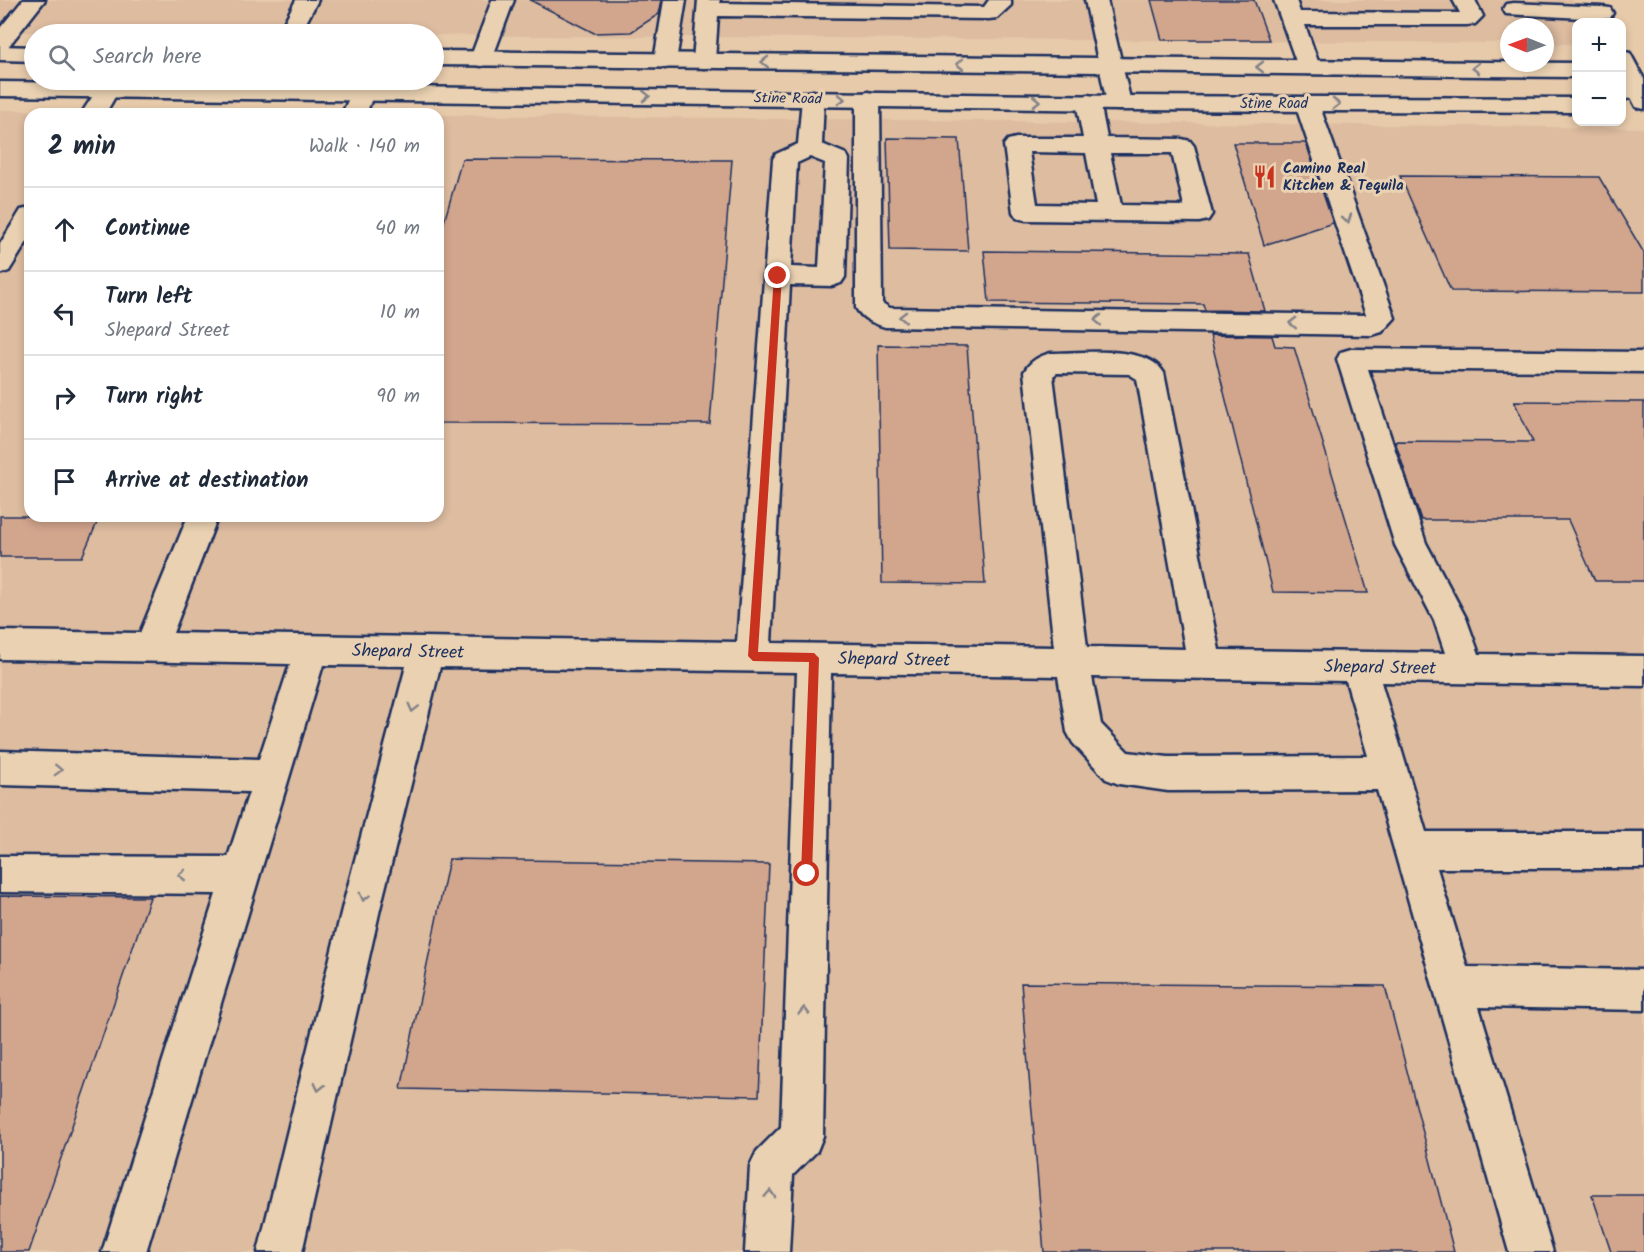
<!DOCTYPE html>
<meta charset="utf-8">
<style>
:root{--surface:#fff;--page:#f2f2f3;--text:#1f2937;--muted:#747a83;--line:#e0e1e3}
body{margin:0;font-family:Kalam,sans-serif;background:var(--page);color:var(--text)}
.controls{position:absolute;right:18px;top:18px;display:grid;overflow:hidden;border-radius:12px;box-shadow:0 3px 9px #0003}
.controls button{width:54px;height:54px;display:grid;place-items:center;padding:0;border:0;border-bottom:2px solid var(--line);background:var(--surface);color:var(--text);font:30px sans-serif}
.compass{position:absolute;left:1500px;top:18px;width:54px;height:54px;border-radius:50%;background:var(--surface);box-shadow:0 3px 9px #0003;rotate:271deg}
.stop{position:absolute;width:18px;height:18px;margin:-14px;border:4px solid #c8321e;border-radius:50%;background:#fff}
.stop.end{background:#c8321e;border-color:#fff;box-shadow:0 2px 6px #0008}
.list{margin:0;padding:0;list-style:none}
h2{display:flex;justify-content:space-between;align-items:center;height:78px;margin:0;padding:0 24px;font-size:26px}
h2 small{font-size:20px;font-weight:400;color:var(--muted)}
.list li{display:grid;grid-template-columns:39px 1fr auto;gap:18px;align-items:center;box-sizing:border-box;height:84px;padding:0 24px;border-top:2px solid var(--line)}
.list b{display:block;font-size:22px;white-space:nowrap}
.list p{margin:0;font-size:20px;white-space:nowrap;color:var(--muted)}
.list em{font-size:20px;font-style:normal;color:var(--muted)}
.icon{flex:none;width:33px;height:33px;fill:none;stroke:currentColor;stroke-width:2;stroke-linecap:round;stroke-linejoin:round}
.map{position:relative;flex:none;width:1644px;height:1252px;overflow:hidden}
.search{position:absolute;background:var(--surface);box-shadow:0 3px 9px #0003;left:24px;top:24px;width:420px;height:66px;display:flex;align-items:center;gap:15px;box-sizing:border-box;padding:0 21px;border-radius:33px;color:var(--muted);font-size:22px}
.panel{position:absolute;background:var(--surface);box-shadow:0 3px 9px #0003;left:24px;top:108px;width:420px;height:414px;border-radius:18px}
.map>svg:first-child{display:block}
</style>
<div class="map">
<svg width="1644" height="1252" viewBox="0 0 1644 1252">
<rect width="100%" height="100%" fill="#e7caaa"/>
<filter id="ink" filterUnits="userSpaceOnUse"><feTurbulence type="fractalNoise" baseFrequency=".0167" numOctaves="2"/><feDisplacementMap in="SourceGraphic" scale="12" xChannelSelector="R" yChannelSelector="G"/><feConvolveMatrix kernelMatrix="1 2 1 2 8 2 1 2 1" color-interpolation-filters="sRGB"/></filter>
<g filter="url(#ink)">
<path fill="#ddbca0" d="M0,0h1572l12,22h-8v22h-31v-17h-36v16l-1509,-11z
M0,110l331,4h-301v402h408v-401l1206,13v1124h-1644z"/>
<path fill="#d2a58d" stroke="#1b2f5e" stroke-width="1.5" d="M530,0h132l-3,14 -28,18 -37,1z
M1151,0h103l15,40h-107z
M887,138l72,1 9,112 -78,-1z
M1233,143h73l27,80 -69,22z
M462,159l270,1 -22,264 -272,-1v-180z
M1400,176l199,1 45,76v39l-193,-1z
M984,251l265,3 16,57 -60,-1 -2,-6 -214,-2z
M1210,335l62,1 3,10 19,1 74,246 -95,-1z
M878,345l89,1 18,238 -103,-1z
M1514,401l130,1v179h-49l-27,-61h-147l-26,-79 138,1z
M0,516h100l-18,41h-82z
M449,859l320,5 -10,232 -358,-7z
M0,896l150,1 -121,355h-29z
M1021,983l364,3 69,266h-410z
M1592,1195h52v57h-33z"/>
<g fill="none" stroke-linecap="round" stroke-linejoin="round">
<defs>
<path id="minor" d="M23,0h22l-37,47 -8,2v-21z
M296,0h22l-18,34h-22z
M492,0h22l-22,59 -3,5 -8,2 -8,-2 -3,-5z
M664,0h22l-10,61 -3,5 -8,2 -8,-2 -3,-5z
M698,0h22l-1,3 265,4 5,-7h22v5l-14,13 -8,1 -271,-3 -3,45 -3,5 -8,2 -8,-2 -3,-5z
M1085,0h22l24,103 -4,5 -8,2 -8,-2 -4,-5z
M1274,0h22l4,12 160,1 -7,-13h22l8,16 -8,8 -8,1h-162l15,42 -3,5 -8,2 -8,-2 -3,-5z
M1514,3l88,4 8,1 3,5 -3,5 -8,1 -96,-5 -3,-5 3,-5z
M1622,51l8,2 14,26v30l-8,-2 -14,-27z
M357,80h22l-13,34h-24z
M108,83l8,2 3,5 -14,24h-24l19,-29z
M813,91l8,2 3,5 -2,46 24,10 3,5 -4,118 -4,6 -9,3 -42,-1 -19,358 283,4 -30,-275c6,-11 15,-16 27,-19 30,0 97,-9 113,20l55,277 226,3 -11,-33 -39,-75 -58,-186 4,-7 10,-3 293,3v20l-276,-3 58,174 40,75 13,36 165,2v30l-263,-4 45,150h218v36h-207l30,99 177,3v40l-165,-3 74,245h-44l-132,-462 -209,1 -49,-7 -13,-5 -33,-36 -6,-11 -9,-56 -227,-3 -8,463 -6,15 -24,24 -4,77h-44l5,-86 7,-15 24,-24 16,-455 -357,-5 -60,242 -78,343h-44l84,-343 64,-243 -83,-1 -177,587h-44l114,-358 -216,-2v-36l228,1 21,-65 -249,-7v-34l259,8 31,-95 -290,-5v-28l140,2 48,-117h30l-45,117 564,9 36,-483 3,-5 22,-10 4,-46 3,-5zM810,157l15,6 -6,105 -28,-1 6,-104zM1057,373l72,1 8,5 48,270 -98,-2 -34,-271zM1092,677l254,4 22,75 -200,1 -40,-5 -27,-28z
M868,92l8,2 4,5 2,204 8,5 476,7 -71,-211 4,-5 8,-2 8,2 4,5 76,214 -13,14 -10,3 -487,-8c-12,-4 -23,-8 -29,-19v-209l4,-5z
M1088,95l8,2 4,5 7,36 75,1 8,2 4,5 18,68 -4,6 -9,2 -173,-2 -9,-2 -4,-6 -9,-67 4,-5 8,-2h67l-7,-36 4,-5zM1029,152l57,1 10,52 -59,-1zM1110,153h62l12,53 -63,-1z
M30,208v29l-21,34 -9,3v-30l21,-34z"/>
<path id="major" d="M0,46l34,1v14l-34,-1z
M434,51l1142,12v14l-1142,-12z
M1635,81h9v14l-22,5v-15z
M0,82l1119,14 457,2v14l-457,-2 -1119,-14z"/>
</defs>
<use href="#minor" stroke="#1b2f5e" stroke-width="5"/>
<use href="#major" stroke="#1b2f5e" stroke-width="5"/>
<use href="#minor" fill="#e9d1b1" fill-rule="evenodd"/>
<use href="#major" fill="#e9d1b1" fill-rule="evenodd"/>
</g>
<defs><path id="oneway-chevron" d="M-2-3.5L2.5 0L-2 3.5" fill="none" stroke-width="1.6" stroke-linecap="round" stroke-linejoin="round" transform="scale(1.5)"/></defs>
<g stroke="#828088">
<use href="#oneway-chevron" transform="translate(765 62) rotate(-179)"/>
<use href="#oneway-chevron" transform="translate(960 64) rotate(-179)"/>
<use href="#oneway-chevron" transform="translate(1260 67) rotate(-180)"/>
<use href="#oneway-chevron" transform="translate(1476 68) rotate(-180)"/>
<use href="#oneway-chevron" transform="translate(646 96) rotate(1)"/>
<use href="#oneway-chevron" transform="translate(841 99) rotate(1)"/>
<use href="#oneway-chevron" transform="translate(1036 101) rotate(1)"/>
<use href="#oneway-chevron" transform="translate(1336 104)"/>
<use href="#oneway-chevron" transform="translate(1347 219) rotate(71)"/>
<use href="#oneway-chevron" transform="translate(903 317) rotate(-179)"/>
<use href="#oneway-chevron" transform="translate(1098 320) rotate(-179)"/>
<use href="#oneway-chevron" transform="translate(1293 323) rotate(-179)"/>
<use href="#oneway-chevron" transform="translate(413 708) rotate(104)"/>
<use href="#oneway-chevron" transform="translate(58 770) rotate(2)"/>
<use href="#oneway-chevron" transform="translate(182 875) rotate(-180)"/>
<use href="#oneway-chevron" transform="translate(364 897) rotate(104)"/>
<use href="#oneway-chevron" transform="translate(804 1011) rotate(-89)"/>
<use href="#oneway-chevron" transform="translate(319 1087) rotate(103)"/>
<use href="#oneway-chevron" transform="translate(770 1194) rotate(-87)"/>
</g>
</g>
<path fill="#c8321e" d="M778,273l4,3 -24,376 56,1 5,5 -7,216 -5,5 -6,-5 8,-212 -56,-1 -5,-5 26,-380z"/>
<defs>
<symbol id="restaurant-bare" viewBox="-9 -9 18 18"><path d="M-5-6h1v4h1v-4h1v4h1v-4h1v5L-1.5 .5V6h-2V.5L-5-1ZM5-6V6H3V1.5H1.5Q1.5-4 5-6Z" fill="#c8321e" stroke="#e9d1b1" stroke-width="2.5" paint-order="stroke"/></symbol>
</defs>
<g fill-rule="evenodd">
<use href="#restaurant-bare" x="1248" y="160" width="33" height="33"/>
</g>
<g text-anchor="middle" stroke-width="6" stroke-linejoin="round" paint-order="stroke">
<g font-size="15" fill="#1b2f5e" stroke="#e9d1b1">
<text transform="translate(788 98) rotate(1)" y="5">Stine Road</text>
<text x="1274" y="108">Stine Road</text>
</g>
<g font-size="15" font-weight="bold" fill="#1b2f5e" stroke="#e9d1b1" text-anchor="start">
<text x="1283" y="173">Camino Real<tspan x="1283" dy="17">Kitchen &amp; Tequila</tspan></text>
</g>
<g font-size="18" fill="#1b2f5e" stroke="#e9d1b1">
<text transform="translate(408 651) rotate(1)" y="6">Shepard Street</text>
<text transform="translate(894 659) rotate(1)" y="6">Shepard Street</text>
<text transform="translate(1380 667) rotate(1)" y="6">Shepard Street</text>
</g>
</g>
</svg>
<div class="controls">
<button>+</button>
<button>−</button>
</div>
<svg class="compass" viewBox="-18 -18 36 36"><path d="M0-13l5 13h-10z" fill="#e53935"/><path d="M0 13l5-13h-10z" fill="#747a83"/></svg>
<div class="stop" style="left:807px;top:874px"></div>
<div class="stop end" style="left:778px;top:276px"></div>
<div class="search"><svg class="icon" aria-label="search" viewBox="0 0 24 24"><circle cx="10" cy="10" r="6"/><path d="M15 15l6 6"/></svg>Search here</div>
<section class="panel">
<h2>2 min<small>Walk · 140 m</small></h2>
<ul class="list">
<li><svg class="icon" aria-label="ahead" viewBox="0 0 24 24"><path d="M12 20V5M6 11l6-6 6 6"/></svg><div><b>Continue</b></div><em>40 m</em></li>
<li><svg class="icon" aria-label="left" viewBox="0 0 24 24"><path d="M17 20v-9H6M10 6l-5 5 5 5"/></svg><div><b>Turn left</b><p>Shepard Street</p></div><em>10 m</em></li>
<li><svg class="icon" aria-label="right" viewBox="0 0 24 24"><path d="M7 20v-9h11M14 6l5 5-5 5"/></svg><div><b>Turn right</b></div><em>90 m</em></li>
<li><svg class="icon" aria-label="arrive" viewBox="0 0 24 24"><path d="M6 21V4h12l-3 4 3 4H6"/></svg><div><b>Arrive at destination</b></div></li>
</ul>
</section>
</div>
